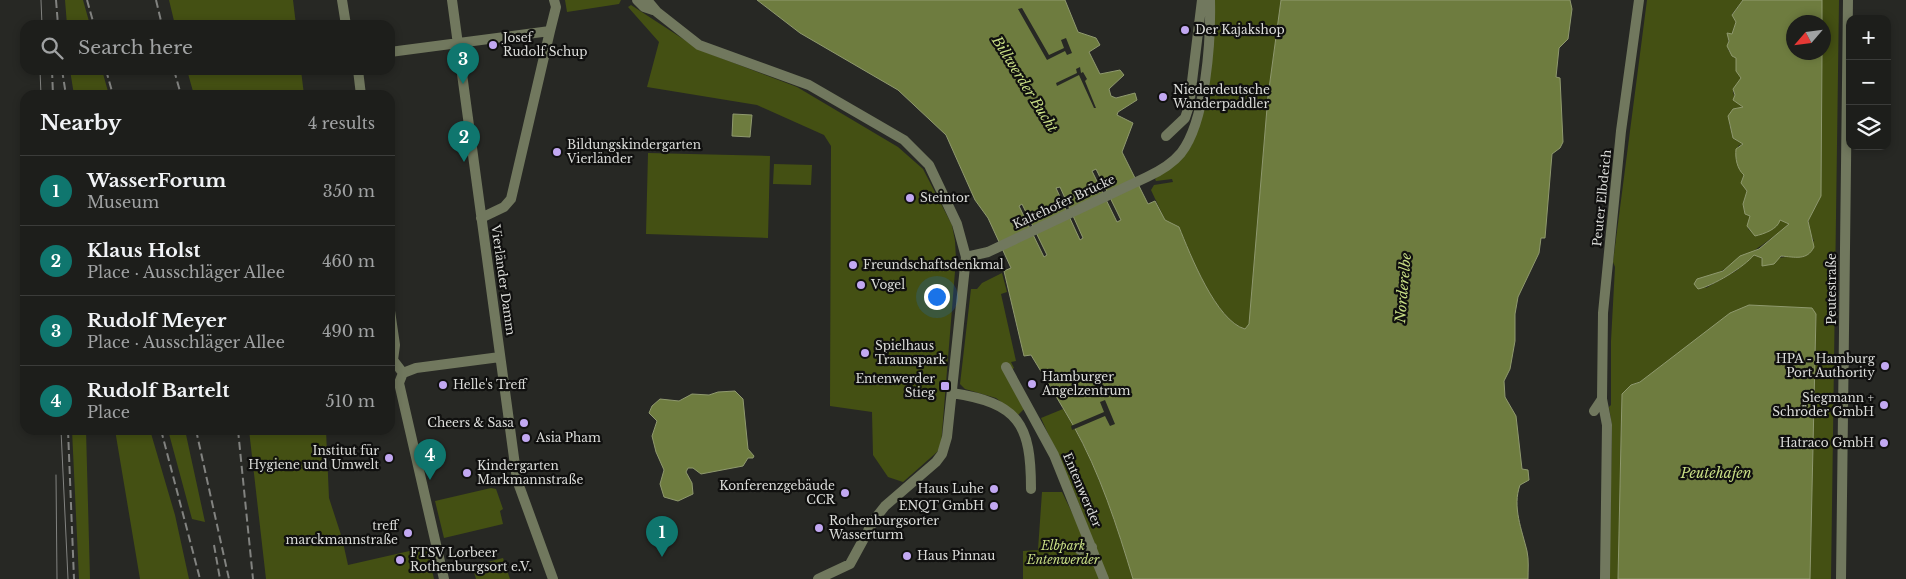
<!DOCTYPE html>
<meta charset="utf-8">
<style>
:root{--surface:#1d1e1b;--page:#252724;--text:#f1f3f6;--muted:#a0a2a3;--line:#3b3c3a;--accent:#0f766e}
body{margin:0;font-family:"Libre Baskerville",serif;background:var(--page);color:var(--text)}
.controls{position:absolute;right:15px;top:15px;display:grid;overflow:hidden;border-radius:10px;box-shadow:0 2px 8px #0003}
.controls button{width:45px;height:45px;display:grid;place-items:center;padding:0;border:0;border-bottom:1px solid var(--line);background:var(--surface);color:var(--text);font:25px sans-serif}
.compass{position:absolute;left:1786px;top:15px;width:45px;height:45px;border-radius:50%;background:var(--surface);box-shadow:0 2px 8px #0003;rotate:242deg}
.you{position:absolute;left:936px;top:296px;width:18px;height:18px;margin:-12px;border:4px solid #fff;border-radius:50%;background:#1a73e8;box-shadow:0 0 0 8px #1a73e833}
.badge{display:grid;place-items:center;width:32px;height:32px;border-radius:50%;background:var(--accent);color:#fff;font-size:16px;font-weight:700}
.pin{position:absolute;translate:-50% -41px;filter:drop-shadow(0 1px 2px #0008)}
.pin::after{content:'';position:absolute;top:26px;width:18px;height:15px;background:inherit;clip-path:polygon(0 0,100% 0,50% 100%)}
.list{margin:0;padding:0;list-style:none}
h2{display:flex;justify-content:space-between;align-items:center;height:65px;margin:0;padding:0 20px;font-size:21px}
h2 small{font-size:16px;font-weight:400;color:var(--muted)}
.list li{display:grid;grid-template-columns:32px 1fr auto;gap:15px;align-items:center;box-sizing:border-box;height:70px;padding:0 20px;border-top:1px solid var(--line)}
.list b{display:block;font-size:19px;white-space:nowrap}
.list p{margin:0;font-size:16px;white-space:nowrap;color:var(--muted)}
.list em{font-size:16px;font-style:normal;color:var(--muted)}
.icon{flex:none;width:28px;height:28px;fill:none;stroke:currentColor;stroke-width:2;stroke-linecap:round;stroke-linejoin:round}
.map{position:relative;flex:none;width:1906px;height:579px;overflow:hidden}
.search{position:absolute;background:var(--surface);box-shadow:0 2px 8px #0003;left:20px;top:20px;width:375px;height:55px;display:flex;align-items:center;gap:12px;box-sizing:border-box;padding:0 18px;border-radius:15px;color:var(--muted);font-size:19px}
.panel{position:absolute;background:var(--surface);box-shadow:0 2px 8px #0003;left:20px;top:90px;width:375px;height:345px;border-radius:15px}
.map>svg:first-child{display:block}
</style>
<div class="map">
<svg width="1906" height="579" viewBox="0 0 1906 579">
<rect width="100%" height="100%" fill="#272824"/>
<path fill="#445013" d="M65,0h18l7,25h-23z
M169,0h124l3,25h-121z
M565,0h56l-2,4 -52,8z
M1214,0h67l-13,96 -19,229 -4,4c-29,-8 -55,-75 -66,-102l-14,-7 -14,-30 3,-5 19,-3 -1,-3 -16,2 -1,-2 37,-34z
M1647,0h96l-11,14 4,8 -4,12 -4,2v14l8,8 5,20 -8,14 2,6 8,9 -14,16 4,15 10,6 -5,2 6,29 -1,10 4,6 -4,13 2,10 5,1 -2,14 4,3 28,-12 10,4c-17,13 -71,55 -90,54l6,10 30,-17 17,-16 7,1 2,4 14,1 2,-3 8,-1 28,-16c-15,-32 7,-27 7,-53 1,-64 1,-128 1,-188h17l-8,579h-21l6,-265 -185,71 -9,9 -4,185h-9l3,-153 -3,-19 2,-2v-64l4,-74 -2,-5z
M631,5l69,45 97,37 101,60 25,22 29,56 3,16 1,18 -15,186 -4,7 -34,30 -15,-5 -15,-22 -1,-43 -42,-6 1,-260 -7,-11 -67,-30 -110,-18 12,-45 -31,-35z
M70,70h32l7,25h-35z
M187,70h114l3,25h-110z
M648,153l122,3 -2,82 -122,-4z
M774,164l38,1 -1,20 -38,-1z
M1002,273l5,19 -6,2 15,67 -5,1 3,6 -3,2 14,38 -7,7 -22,-17 -31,-9 -5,-5 11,-95h6l5,-6z
M1063,409c33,52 52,111 70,170h-25l-33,-85 -34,-76z
M72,430h14l4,149h-11z
M115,430h35l25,85 14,64h-49z
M168,430h17l20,92 -13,-3z
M249,430h77l3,68 13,40 6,27 79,-18 7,32h-168z
M491,488l5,1 7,20 -3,2 3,13 -59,14 -9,-37z
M1042,492h20l29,60 10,27h-78v-28l15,-1z
M503,558l7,21h-34l-4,-13z"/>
<path fill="#6e7c3f" stroke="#8f996e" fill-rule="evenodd" d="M757,0h308l13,32 18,6 4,7 -11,7 11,22 20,-4 4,5 -15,14 2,7 5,2 19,-5 2,7 -19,12 -1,3 16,8 -11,29 26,52 7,-3 10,19 14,7c11,27 37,94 66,102l4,-5 19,-228 13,-96h289l2,9 -4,30 -9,9 -3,29 4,1 3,64 -3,6 -8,6 -7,84h-4l-2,15 -21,44 -3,17v27l-5,28 -6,12 1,16 11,19 6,53 6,1 1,10 -9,5c-8,22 2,45 7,66 2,9 1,19 1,28h-395c-16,-53 -33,-106 -60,-154 -14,-24 -28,-47 -42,-70l-7,1 -20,-85 7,-3 -23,-50 -13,-18 -29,-65 -48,-45 -98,-57zM1096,169l25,51 -4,2 -25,-51zM1060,187l23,51 -3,2 -24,-52zM1022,204l25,51 -3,2 -25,-51z
M1743,0h79v22h-28v30l28,1 -1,143 -13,25 6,26c-7,14 -19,10 -33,9l-7,8 -12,2v-8l-8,-3c-10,12 -41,31 -56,34l-4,-5 3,-5 26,-8 17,-15 19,-7 30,-25 -9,-4c-2,9 -16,14 -25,16l-8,-10 3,-10 -5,-2 -2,-10 4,-13 -6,-8 3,-8c-7,-6 -9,-17 -8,-26l7,-5 -10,-6 -5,-22 5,-7 10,-2 -10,-7 2,-5 -2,-6 8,-11 -5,-7v-13l-4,-2 -5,-10 2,-5 -2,-8 5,1 4,-12 -4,-7z
M733,114l19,1 -2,22 -18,-1z
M1749,305l63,3 4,6 -6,265h-192l4,-185 9,-9 9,-3 90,-69z
M735,391l8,8 5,50 6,7 -1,2h-5l-5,8 -42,8 -8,-6h-5l-2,4 6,11 1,11 -15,7 -14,-4 -4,-13 4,-14 -8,-18 -4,-16 5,-15 -8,-8 3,-7 8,-7 19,2 13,-7 17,1 9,-3z"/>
<path fill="#272824" d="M1022,8l27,47 15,-7 -3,-8 5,-2 6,15 -5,2 -2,-4 -18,9 -29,-51z
M1080,67l1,6 2,-1 4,7 -2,2 11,27h-2l-15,-33 -22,11 -1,-3 21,-10 -1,-4z
M1105,400l10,24 -5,2 -5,-10 -33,14 -1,-4 33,-14 -4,-10z"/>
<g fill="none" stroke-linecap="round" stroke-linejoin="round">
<path stroke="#71785e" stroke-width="10" d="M342,0l4,25
M452,0l65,480 36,99
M637,0l7,7 9,3
M647,0l10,12 42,33 110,40 95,55 25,25 28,59 9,33 -19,180 -5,17 -6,8 -51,44 -11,14 -24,44 -32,15
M390,52l160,-21
M358,70l3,25
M1166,136l19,-18 4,-12 13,-106
M481,218l23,-11 7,-8 39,-168 6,-24 -2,-7
M966,257l22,-5 159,-75c13,-6 25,-13 34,-24 25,-32 30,-113 29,-153
M390,311l5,34 -2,15 10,13
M1006,367l48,88 50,124
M403,373l-4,10 45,196
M403,373l13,-5 84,-11
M952,393c67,10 79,31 79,96
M1602,399l5,26 -2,154
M1594,411l8,-12 1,-86 18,-182 18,-131
M1080,550l12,-3
M1841,579l7,-579"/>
<path stroke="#828380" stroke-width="1" d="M41,0l1,25
M40,70l1,25
M61,430l7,149
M56,475l1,104"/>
<path stroke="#828380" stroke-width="2" stroke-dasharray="8 4" stroke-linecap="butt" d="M56,0l2,25
M87,0l7,25
M156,0l6,25
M52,70l1,25
M62,70l4,25
M106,70l7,25
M174,70l7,25
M68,430l6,149
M161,430l39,149
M196,430l33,149
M238,430l15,149
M214,545l6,34"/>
</g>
<g fill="#c2a8f2" stroke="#10100f" stroke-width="2">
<circle cx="1185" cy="30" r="5"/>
<circle cx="493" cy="45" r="5"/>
<circle cx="1163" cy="97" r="5"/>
<circle cx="557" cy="152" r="5"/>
<circle cx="910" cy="198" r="5"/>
<circle cx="853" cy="265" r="5"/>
<circle cx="861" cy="285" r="5"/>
<circle cx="865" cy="353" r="5"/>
<circle cx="1885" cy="366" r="5"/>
<circle cx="1032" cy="384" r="5"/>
<circle cx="443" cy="385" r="5"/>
<rect x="940" y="381" width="10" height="10" rx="2.5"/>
<circle cx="1884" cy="405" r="5"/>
<circle cx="524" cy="423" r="5"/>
<circle cx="526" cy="438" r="5"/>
<circle cx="1884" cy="443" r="5"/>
<circle cx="389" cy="458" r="5"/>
<circle cx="467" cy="473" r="5"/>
<circle cx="994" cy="489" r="5"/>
<circle cx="845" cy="493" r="5"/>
<circle cx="994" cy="506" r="5"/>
<circle cx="819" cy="528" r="5"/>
<circle cx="408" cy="533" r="5"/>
<circle cx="907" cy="556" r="5"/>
<circle cx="400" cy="560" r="5"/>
</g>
<g text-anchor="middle" stroke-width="4.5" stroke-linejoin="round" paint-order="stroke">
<g font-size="12" fill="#dcddda" stroke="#10100f" text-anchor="start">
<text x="1195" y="34">Der Kajakshop</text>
<text x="503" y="42">Josef<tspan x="503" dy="14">Rudolf Schup</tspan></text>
<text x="1173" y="94">Niederdeutsche<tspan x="1173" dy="14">Wanderpaddler</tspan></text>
<text x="567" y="149">Bildungskindergarten<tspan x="567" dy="14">Vierländer</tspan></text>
<text x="920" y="202">Steintor</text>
<text x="863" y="269">Freundschaftsdenkmal</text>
<text x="871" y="289">Vogel</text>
<text x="875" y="350">Spielhaus<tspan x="875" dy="14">Traunspark</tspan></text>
<text x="1875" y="363" text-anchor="end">HPA - Hamburg<tspan x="1875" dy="14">Port Authority</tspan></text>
<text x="1042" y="381">Hamburger<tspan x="1042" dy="14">Angelzentrum</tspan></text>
<text x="935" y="383" text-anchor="end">Entenwerder<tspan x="935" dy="14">Stieg</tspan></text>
<text x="453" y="389">Helle's Treff</text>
<text x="1874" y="402" text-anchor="end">Siegmann +<tspan x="1874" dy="14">Schröder GmbH</tspan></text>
<text x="514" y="427" text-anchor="end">Cheers &amp; Sasa</text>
<text x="536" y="442">Asia Pham</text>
<text x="1874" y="447" text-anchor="end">Hatraco GmbH</text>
<text x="379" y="455" text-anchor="end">Institut für<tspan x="379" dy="14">Hygiene und Umwelt</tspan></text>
<text x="477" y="470">Kindergarten<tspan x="477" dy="14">Markmannstraße</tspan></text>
<text x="835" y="490" text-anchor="end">Konferenzgebäude<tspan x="835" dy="14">CCR</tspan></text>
<text x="984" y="493" text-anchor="end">Haus Luhe</text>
<text x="984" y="510" text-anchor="end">ENQT GmbH</text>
<text x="829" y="525">Rothenburgsorter<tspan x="829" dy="14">Wasserturm</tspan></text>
<text x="398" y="530" text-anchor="end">treff<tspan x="398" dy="14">marckmannstraße</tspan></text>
<text x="410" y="557">FTSV Lorbeer<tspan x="410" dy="14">Rothenburgsort e.V.</tspan></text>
<text x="917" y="560">Haus Pinnau</text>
</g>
<g font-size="12" fill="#dcddda" stroke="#10100f">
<text transform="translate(1602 198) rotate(-84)" y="4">Peuter Elbdeich</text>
<text transform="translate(1064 202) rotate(-25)" y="4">Kaltehofer Brücke</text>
<text transform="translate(503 280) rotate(82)" y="4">Vierländer Damm</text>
<text transform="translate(1832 289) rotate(-90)" y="4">Peutestraße</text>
<text transform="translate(1082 490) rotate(67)" y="4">Entenwerder</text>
</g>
<g font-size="12" font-style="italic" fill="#c8de84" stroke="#10100f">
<text x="1063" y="550">Elbpark<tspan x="1063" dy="14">Entenwerder</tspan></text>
</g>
<g font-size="14" font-style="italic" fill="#c8de85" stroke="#10100f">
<text transform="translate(1025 84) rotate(58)" y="5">Billwerder Bucht</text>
<text transform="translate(1403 288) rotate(-85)" y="5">Norderelbe</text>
<text x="1716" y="478">Peutehafen</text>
</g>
</g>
</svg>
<div class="controls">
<button>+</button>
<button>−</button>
<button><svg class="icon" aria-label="layers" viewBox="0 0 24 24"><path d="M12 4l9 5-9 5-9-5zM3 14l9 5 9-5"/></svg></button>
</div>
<svg class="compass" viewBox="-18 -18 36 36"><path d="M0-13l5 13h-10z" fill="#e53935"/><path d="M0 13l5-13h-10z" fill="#a0a2a3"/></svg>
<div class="you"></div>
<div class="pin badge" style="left:662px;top:557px">1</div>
<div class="pin badge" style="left:464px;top:162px">2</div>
<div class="pin badge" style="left:463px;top:84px">3</div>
<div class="pin badge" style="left:430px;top:480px">4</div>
<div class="search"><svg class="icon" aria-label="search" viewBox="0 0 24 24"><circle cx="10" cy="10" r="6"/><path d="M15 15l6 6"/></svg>Search here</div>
<section class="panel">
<h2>Nearby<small>4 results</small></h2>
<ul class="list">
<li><span class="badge">1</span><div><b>WasserForum</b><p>Museum</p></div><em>350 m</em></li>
<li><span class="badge">2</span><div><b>Klaus Holst</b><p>Place · Ausschläger Allee</p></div><em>460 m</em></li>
<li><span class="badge">3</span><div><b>Rudolf Meyer</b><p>Place · Ausschläger Allee</p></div><em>490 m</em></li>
<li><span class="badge">4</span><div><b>Rudolf Bartelt</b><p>Place</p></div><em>510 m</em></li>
</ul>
</section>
</div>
